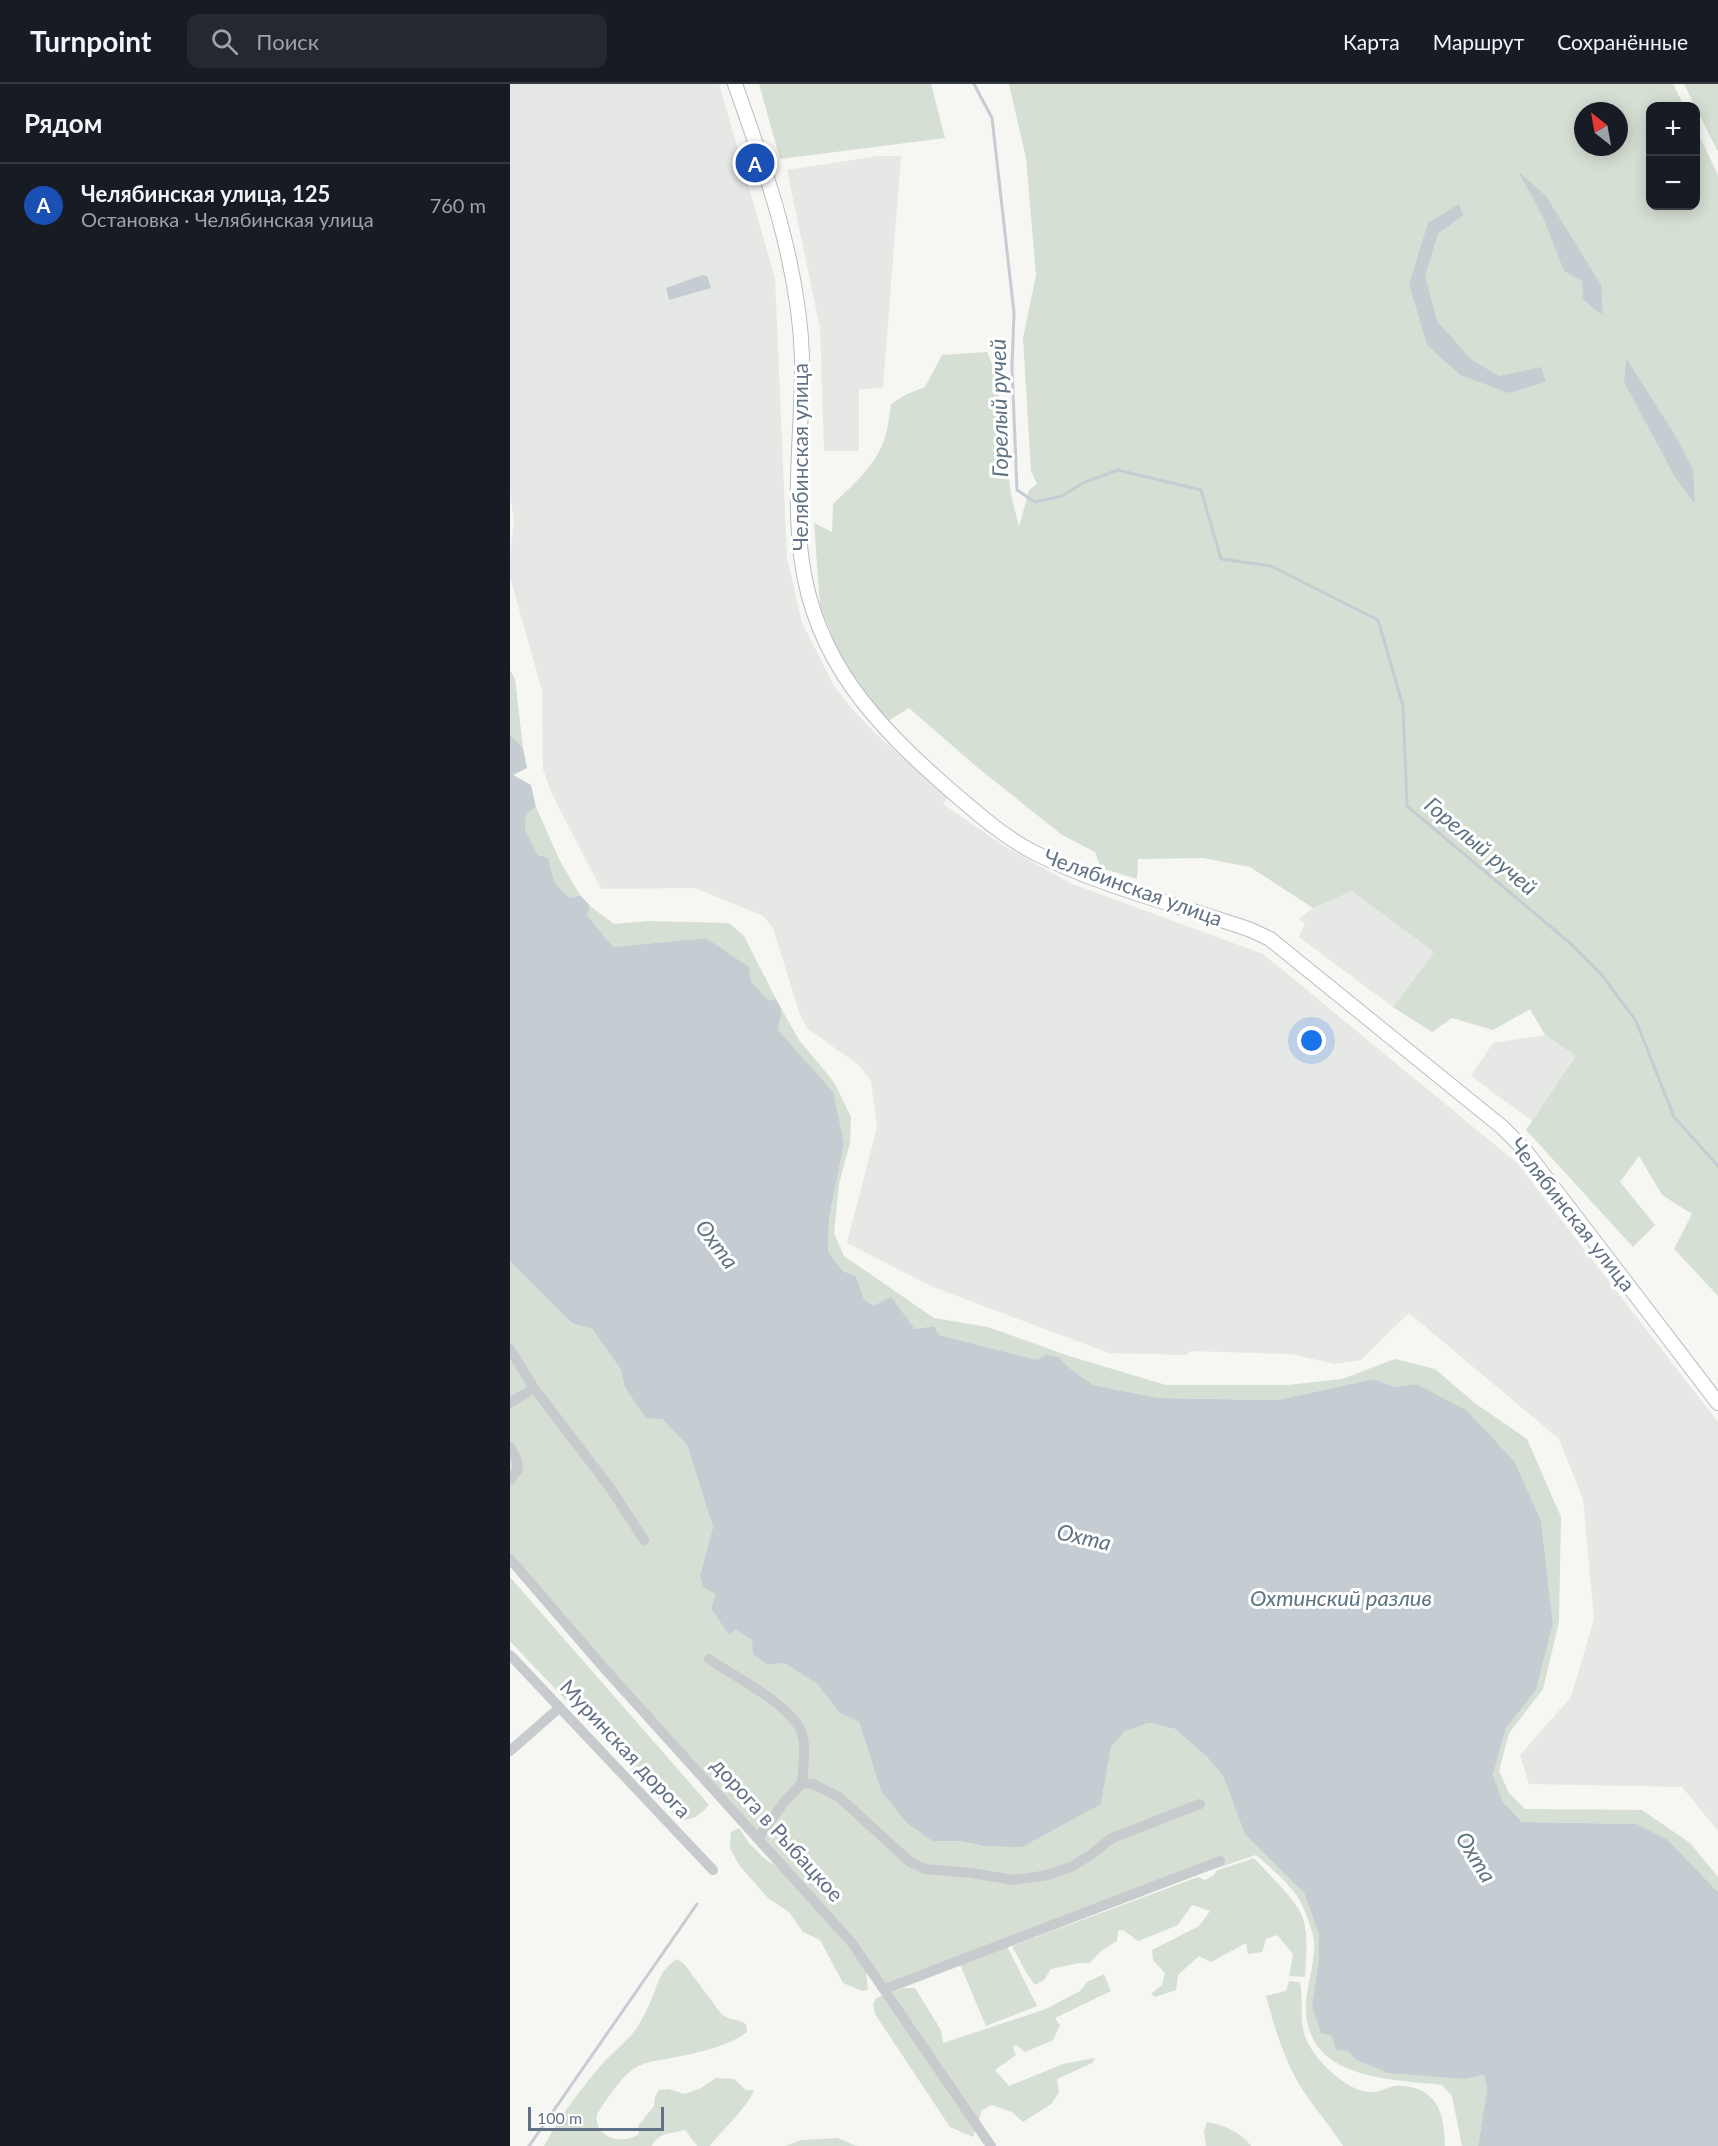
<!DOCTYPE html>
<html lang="ru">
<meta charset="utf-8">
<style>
:root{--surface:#171b24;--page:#242831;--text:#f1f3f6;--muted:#9ea1a6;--line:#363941;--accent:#0b8043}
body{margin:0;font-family:Lato,sans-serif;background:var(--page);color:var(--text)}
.controls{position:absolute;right:18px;top:18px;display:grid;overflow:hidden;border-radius:12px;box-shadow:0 3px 15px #0003}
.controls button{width:54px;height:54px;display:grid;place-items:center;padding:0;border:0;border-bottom:2px solid var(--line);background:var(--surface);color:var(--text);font:30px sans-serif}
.compass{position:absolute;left:1064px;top:18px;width:54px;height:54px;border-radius:50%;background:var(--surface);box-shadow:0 3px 15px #0003;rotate:329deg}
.scale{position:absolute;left:18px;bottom:15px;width:136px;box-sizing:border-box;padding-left:6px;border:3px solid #627286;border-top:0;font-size:16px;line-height:21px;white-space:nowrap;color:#627286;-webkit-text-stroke:4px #fff;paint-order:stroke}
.you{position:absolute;left:802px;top:957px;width:21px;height:21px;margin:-15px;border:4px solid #fff;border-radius:50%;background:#1a73e8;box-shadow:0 0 0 9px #1a73e833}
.badge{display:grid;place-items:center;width:39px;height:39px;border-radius:50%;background:var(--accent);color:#fff;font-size:20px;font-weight:700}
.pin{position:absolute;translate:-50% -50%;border:3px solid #fff;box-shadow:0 2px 6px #0006}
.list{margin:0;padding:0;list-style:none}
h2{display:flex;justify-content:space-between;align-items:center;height:78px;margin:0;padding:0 24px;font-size:26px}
h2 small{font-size:20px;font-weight:400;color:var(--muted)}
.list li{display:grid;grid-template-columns:39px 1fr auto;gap:18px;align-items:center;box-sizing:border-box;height:84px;padding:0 24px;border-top:2px solid var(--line)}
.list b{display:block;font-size:22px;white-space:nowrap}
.list p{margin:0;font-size:20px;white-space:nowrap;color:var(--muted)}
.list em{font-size:20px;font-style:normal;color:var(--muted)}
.icon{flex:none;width:33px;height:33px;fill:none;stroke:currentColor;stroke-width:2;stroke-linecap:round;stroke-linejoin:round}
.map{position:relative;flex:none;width:1208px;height:2062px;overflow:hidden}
header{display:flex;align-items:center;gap:36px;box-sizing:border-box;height:84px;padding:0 30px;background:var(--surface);border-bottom:2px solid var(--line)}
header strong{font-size:28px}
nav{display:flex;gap:33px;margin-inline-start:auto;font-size:21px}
.search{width:420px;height:54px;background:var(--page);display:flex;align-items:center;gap:15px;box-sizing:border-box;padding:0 21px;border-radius:12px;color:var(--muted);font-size:22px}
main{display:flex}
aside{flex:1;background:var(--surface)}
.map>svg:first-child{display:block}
</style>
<header>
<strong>Turnpoint</strong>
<div class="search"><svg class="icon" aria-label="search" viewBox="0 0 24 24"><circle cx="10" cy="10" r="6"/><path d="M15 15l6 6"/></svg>Поиск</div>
<nav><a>Карта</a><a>Маршрут</a><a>Сохранённые</a></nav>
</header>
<main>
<aside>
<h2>Рядом<small></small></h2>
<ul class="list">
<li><span class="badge" style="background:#1a4fb4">A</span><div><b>Челябинская улица, 125</b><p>Остановка · Челябинская улица</p></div><em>760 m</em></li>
</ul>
</aside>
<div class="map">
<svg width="1208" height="2062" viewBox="0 0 1208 2062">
<rect width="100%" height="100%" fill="#f6f6f2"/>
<path fill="#e6e8e6" d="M0,0h209l56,194 12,280 15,65 32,63 17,22 27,28 70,61 -5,7 63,43 64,36 193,71 254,209 201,259v409l-36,-44 -153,-3 -9,-29 51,-58 23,-78 -11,-120 -24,-60 -150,-126 -48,47 -26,4 -44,-10 -100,-3 -5,4 -77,-2 -176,-66 -86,-44 30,-116 -6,-46 -10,-14 -54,-39 -7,-13 -27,-87 -10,-12 -68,-28 -94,1 -50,-97 -8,-23 -1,-79 -32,-113v-21l4,-36 -4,-27z
M368,72h23l-18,232 -24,1v62h-35l-4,-123 -33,-158z
M842,807l82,61 -41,55 -94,-70 6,-13 -6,-5 14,-11z
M1035,951l32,21 -45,65 -61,-45 22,-33z"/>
<path fill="#d6dfd3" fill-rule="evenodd" d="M249,0h172l14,54 -165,21z
M499,0h664l11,22h-34v100h46v-77l22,46v1121l-44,-47 18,-35 -30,-19 -23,-39 -19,26 35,43 -22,22 -107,-117 50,-74 -31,-21 -15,-26 -37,21 -41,-12 -20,14 -39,-25 41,-55 -82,-61 -39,17 -63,-41 -47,-9 -65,1 -1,20 -36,-11 -6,-16 -33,-17 -85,-68 -68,-59 -21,13 -46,-59 -22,-57 -6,-82 18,9 1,-28c20,-19 41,-37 51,-63 4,-11 5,-25 7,-37l16,-10 18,-7 17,-32 45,-3 9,22 15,120 8,33 10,-37 8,-6 -6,-13 -8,-133 13,-63 -10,-117zM1073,27h36v36h-36z
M1174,0h34v68z
M0,586l5,9 8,69 -13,-13z
M26,723l23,52 21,36 -10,3c-14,-9 -20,-23 -21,-40l-11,-3 -13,-25 1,-16z
M80,822l24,18 33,-3 82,2 15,13 32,63 -7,3 -63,-64 -93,9 -26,-32z
M272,926l17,30 35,42 17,35 -1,26 -11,41 -5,49 10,23 90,62 54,9 81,29 97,29h122l54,-6 53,-20 40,10 41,35 51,35 34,78 -2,105 -16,67 -34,44 -10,38 10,22 16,16 117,1 48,33 28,34v15l-51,-53 -30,-15 -115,-2 -19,-20 -10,-27 13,-47 30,-38 17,-66 -12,-103 -26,-59 -99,-78 -21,3 -21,-8 -97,21 -118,-2 -66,-13 -26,-19 -9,-9 -20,3 -99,-25 -5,-9 -19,3 -24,-31 -18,8 -9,-7 -8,-23 -13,-5 -15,-19 1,-34 15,-74 -66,-114z
M0,1177l63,63 19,5 29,41 3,17 38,32 25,26 26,82 -13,48 17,19 -6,15 18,26 7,-5 17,10 15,25 16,-2 33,21 23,29 19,9 22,69 51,50h28l23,5 118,-42 10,-57 14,-16 24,-8 26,6 32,28 16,19 23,58 58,59 15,42v22l-7,49 20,30 16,15 118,28 18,-4 3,14 -9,57h-16l-10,-50 -10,-11c-50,-6 -131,-5 -136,-72 -2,-23 10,-48 8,-73 -1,-9 -11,-35 -16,-43 -11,-15 -28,-30 -42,-42l-252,85 33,66 -51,20 -28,-66 -72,25 -376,-425z
M0,1493l199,228c-10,11 -15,15 -30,15l-169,-179z
M229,1744l10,15 15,15 16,11 69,76 17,26 2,19 -6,1 -19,-8 -23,-43 -17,-8 -14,-20 -21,-14 -29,-33 -9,-17 1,-16z
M744,1774c15,17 39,38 48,58 7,18 4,42 3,61l-16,-1 4,-22 -16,-19 -11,4 -4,13 -14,2 -2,-11 -35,19 -12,-6 -21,19 -2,15 -21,7 -4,-3 11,-9 3,-12 -12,-13 -1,-10 47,-24 11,-15 -18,-6 -14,20 -40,16 -15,-11 -5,1 -1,10 -16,10 -11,12h-11l-28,6 -7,11 -9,5 -8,-11 -15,-28 186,-69 7,3 9,-5 2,-4z
M167,1875l7,5 38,51c8,5 16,4 24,9l1,8c-20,15 -51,21 -75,26 -15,3 -28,3 -40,12 -12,8 -26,31 -35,44 -4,23 25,32 42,20l-1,-8 16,-20 1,-9 4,-7 9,-1 17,5 16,-6 15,-10 18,1 12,11h8c-7,18 -31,39 -44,56h-13l-12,-16c-13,3 -28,3 -33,16h-108c16,-30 37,-57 59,-83 11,-12 26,-23 35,-37 4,-7 8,-14 11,-21 9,-18 8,-33 28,-46z
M594,1890l7,17 -56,27 5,7 -7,15 -28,12 -9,-7 -3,2 3,8 -21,15 14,16 54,-22 32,-6 -3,5 -35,16 2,14 -8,11 -28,18 -11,-10 -20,-7 -10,5 -9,27 -23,-10 -75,-113 -2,-10 3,-6 27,-10h12l26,42 2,13 103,-34 34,-18 7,-9z
M779,1897l11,1c4,21 -2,39 7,59 9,20 39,49 61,51 11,1 17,-4 27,-6 8,-1 19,1 27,5 21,12 22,32 23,55h-102c-12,-19 -26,-35 -39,-54 -19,-29 -29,-63 -38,-96l20,-5z
M697,2038c17,3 34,10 44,24h-45l-2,-14z
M327,2054l20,8h-72l16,-6z"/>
<path fill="#c5cdd3" d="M1008,87l28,25 55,89 2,31 -20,-17 -1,-18 -18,-10 -21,-54z
M949,120l4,11 -25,19 -13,42 12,45 35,39 27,16 42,-9 5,15 -37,11 -49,-18 -33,-30 -18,-61 19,-61z
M192,191l5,1 4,12 -42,12 -3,-12z
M1116,274l49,77 18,35 2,34 -19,-25 -52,-97z
M0,651l13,13 4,20 -14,7 18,10 5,22 -10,7 -1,16 13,25 11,3c1,16 7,31 21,40l10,-3 10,11 -3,9 26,32 93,-9 43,29 2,15 18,19 7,-2 6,11 -4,20 55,62 11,52 -15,74 -1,34 15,19 13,5 8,23 9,7 18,-9 24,32 19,-3 5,9 99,25 8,-5 13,2 8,9 26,19 66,13 118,2 97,-21 21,8 21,-3 50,26 49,52 26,59 12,103 -17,66 -30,38 -13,47 10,27 19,20 115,2 30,15 51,53v254h-240l9,-57 -3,-14 -18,4 -78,-6 -33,-14 -7,-8 -12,-1 -4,-14 -11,-3 -9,-27 7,-49v-22l-15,-42 -59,-59 -22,-58 -16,-19 -32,-28 -26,-6 -24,8 -14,16 -10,57 -79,43 -39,-1 -23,-5h-28l-25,-18 -26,-32 -22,-69 -19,-9 -23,-29 -33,-21 -16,2 -15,-11 -1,-14 -16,-10 -7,5 -18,-26 5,-15 -13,-7 -3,-12 13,-48 -26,-82 -25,-26 -16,-1 -22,-32 -3,-16 -29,-41 -19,-5 -63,-63z"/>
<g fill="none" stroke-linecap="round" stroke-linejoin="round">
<path stroke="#c5cdd3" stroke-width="3" d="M464,0l18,34 22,195 -2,54 5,123 18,12 27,-6 21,-13 35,-13 83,20 20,69 50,7 107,54 25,86 4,100 163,137 31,31 35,47 38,96 44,49
M19,2062l168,-242"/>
<defs>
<path id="secondary" d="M225,0c31,87 64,180 67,273 1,68 -10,137 0,205 14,100 74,163 147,227 27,23 52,46 84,63 69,35 146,53 218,78l19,9 232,188 22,22 194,254"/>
</defs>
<use href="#secondary" stroke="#b9bdc3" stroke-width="16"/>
<path stroke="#c8cbce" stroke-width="10" d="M0,1265l24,39 77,101 33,51
M0,1319l24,-15
M0,1363l6,11 2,11 -8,11
M0,1475l93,108 249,276 139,203
M0,1571l203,215
M199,1575c24,17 81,45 92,72 6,15 2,36 1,52l11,1 26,13 71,65 15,7 46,4 43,7 34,-5 23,-8 22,-14 19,-15 88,-34
M0,1667l49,-43
M248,1754l26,-36 18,-19
M375,1905l335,-128"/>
<use href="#secondary" stroke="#fff" stroke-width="14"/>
</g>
<g text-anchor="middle" stroke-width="6" stroke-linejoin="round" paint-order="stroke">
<g font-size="21" fill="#627286" stroke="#fff">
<text transform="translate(291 373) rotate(-90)" y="7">Челябинская улица</text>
<text transform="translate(623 804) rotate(20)" y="7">Челябинская улица</text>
<text transform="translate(1062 1131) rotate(52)" y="7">Челябинская улица</text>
<text transform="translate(115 1665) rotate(47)" y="7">Муринская дорога</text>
<text transform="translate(267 1746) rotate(48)" y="7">дорога в Рыбацкое</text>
</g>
<g font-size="22" font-style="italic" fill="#5e7483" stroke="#fff">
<text transform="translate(489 324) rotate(-91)" y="8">Горелый ручей</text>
<text transform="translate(971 762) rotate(40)" y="8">Горелый ручей</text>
<text transform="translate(207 1160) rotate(53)" y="8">Охта</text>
<text transform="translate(574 1453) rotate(13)" y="8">Охта</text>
<text x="831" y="1522">Охтинский разлив</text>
<text transform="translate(966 1773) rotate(58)" y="8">Охта</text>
</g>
</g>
</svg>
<div class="controls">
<button>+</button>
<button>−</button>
</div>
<svg class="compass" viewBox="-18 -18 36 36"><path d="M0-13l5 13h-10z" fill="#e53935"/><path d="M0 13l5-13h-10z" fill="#9ea1a6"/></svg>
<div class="scale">100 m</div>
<div class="you"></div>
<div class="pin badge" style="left:245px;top:79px;background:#1a4fb4">A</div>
</div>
</main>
